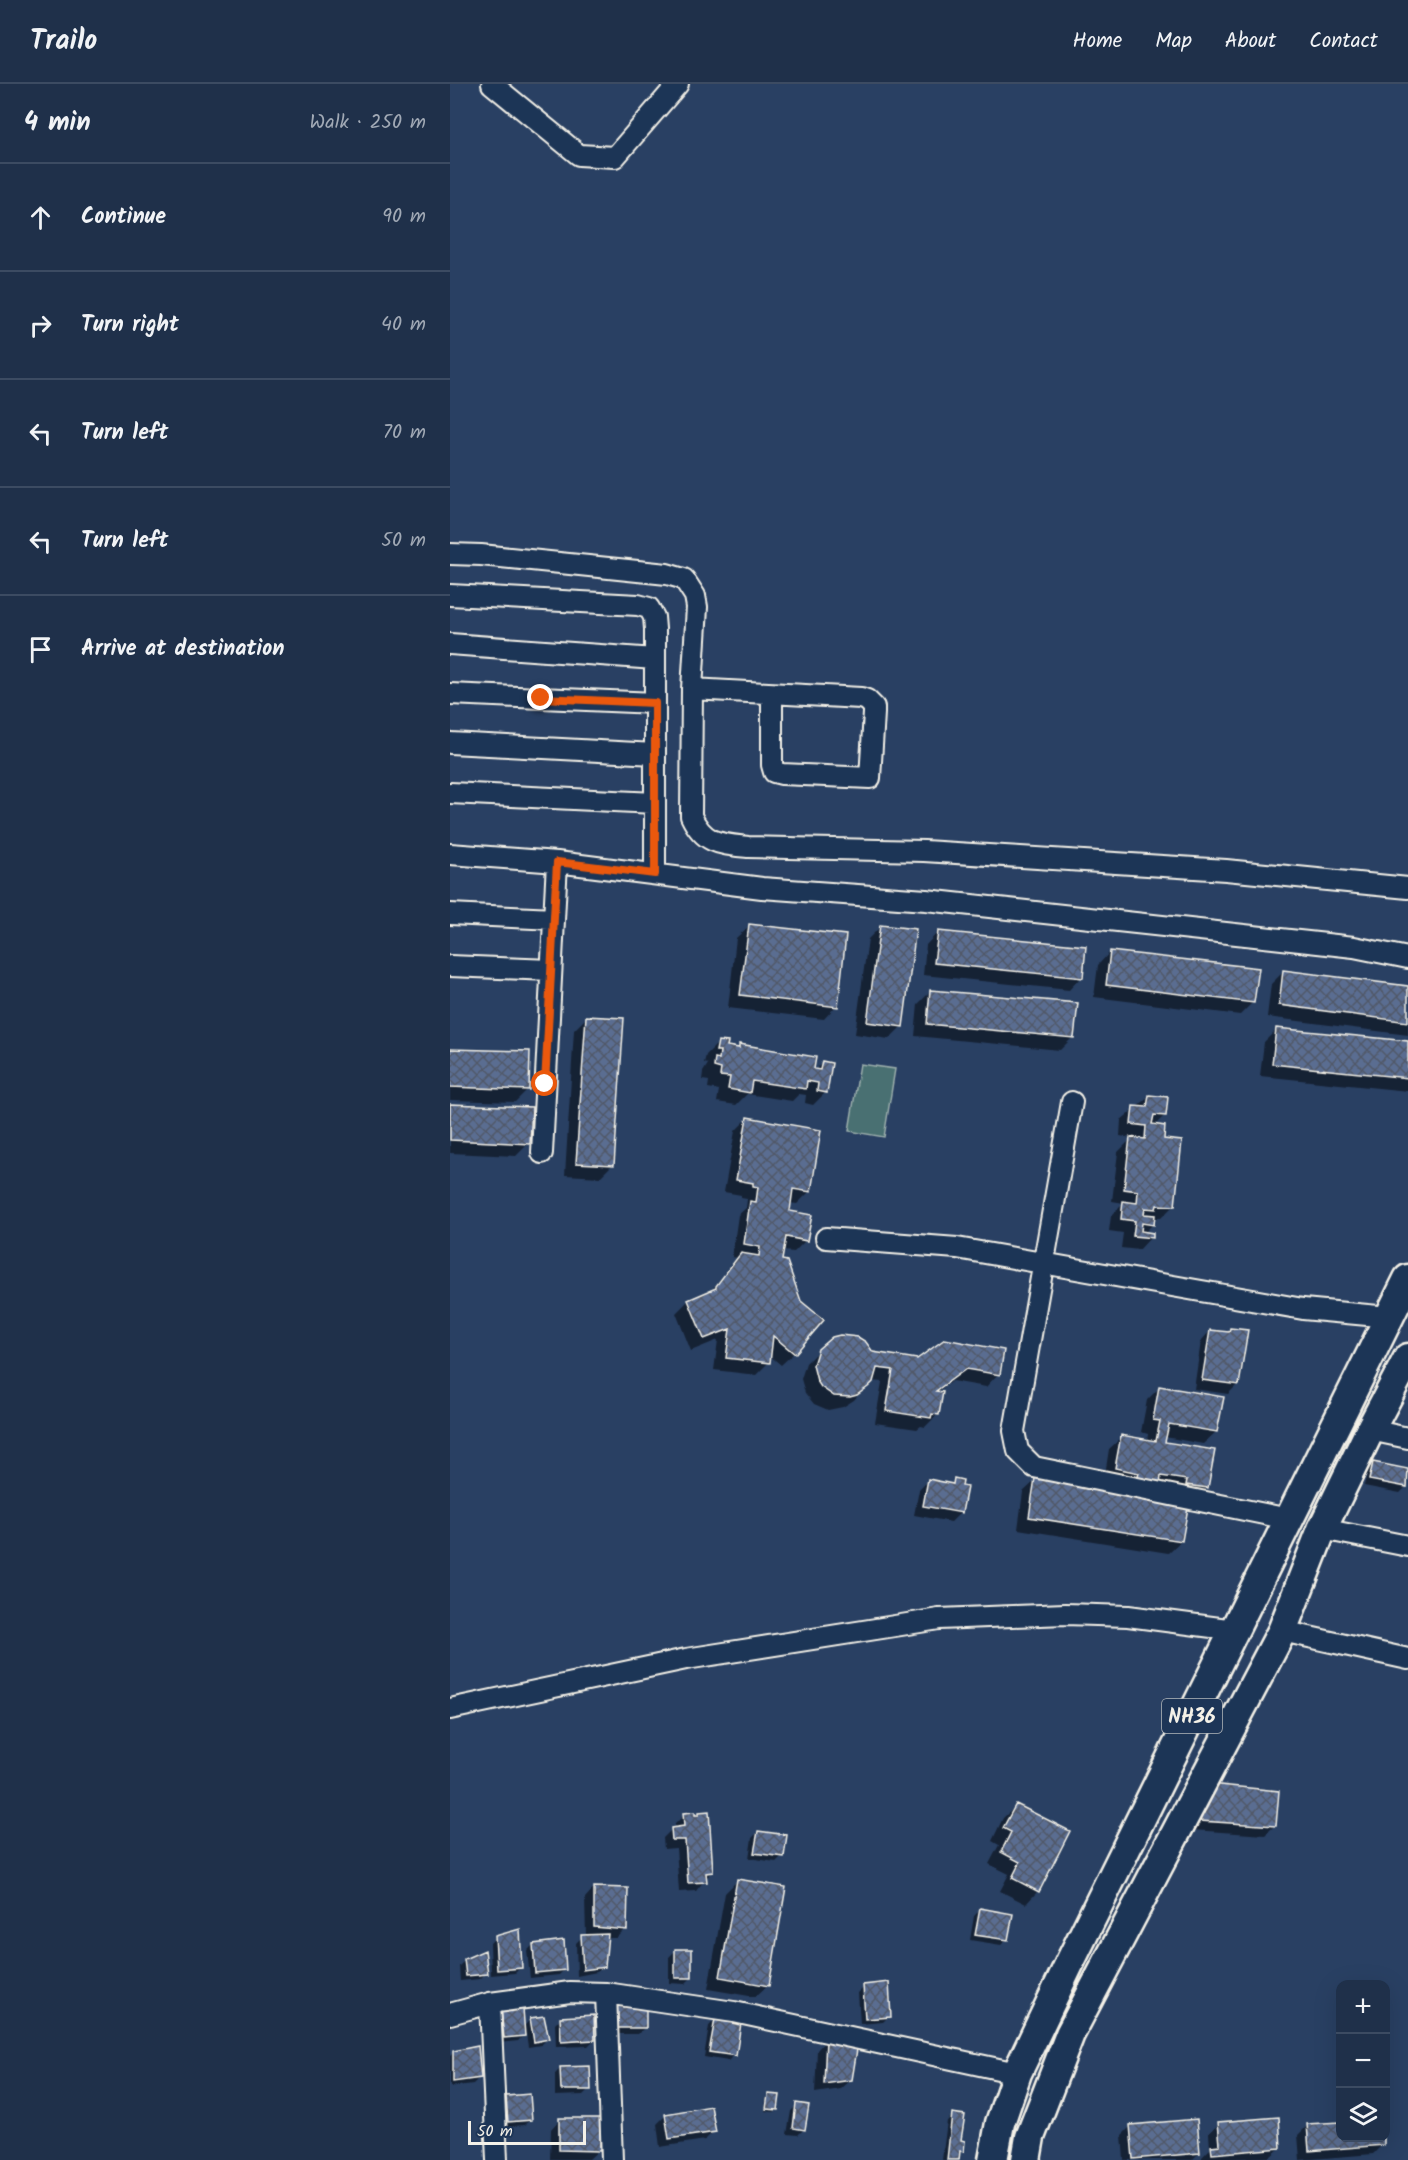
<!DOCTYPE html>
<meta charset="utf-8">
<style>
:root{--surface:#1f304a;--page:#273851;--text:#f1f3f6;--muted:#a1a9b5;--line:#3c4b62}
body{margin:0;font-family:Kalam,sans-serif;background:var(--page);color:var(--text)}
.controls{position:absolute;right:18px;bottom:18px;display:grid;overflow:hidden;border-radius:12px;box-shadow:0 6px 24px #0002}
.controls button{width:54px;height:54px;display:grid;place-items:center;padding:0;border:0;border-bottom:2px solid var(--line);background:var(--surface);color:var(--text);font:30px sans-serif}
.scale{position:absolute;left:18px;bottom:15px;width:118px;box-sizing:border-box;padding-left:6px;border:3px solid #f4f1e8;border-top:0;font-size:16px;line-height:21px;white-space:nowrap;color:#f4f1e8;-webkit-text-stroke:4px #1d3557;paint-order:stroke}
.stop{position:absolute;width:18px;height:18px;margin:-14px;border:4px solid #ea580c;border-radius:50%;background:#fff}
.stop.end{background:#ea580c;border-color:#fff;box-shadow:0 2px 6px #0008}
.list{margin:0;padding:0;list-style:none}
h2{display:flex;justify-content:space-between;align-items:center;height:78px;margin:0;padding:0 24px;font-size:26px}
h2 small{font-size:20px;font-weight:400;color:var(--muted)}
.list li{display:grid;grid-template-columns:39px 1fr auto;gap:18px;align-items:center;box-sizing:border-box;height:108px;padding:0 24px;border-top:2px solid var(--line)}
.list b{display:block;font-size:22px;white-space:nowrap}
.list em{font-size:20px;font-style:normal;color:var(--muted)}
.icon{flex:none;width:33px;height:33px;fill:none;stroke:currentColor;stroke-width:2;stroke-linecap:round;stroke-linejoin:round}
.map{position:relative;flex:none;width:958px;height:2076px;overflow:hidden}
header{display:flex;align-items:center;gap:36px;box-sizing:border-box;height:84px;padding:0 30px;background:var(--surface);border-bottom:2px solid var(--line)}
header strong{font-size:28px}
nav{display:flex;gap:33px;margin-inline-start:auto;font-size:21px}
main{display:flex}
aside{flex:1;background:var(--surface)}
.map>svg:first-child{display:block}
</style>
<header>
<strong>Trailo</strong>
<nav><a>Home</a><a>Map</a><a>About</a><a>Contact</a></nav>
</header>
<main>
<aside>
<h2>4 min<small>Walk · 250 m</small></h2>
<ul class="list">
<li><svg class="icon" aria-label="ahead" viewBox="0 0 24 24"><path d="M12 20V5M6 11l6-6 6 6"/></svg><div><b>Continue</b></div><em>90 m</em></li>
<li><svg class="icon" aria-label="right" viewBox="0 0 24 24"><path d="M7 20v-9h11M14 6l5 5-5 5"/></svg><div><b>Turn right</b></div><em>40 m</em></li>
<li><svg class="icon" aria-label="left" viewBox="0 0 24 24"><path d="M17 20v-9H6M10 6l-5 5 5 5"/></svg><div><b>Turn left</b></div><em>70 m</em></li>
<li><svg class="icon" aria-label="left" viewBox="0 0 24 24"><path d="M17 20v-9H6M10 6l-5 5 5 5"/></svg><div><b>Turn left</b></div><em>50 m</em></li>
<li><svg class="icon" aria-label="arrive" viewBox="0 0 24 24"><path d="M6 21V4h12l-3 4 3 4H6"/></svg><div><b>Arrive at destination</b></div></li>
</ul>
</aside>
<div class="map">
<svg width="958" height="2076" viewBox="0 0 958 2076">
<defs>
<pattern id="building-cross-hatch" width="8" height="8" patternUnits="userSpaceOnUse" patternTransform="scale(1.5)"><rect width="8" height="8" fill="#5a6d91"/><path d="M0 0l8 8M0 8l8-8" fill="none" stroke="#515968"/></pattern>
</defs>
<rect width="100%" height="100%" fill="#294063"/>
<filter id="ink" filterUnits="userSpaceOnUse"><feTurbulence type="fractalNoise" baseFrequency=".0167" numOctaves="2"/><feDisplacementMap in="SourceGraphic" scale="12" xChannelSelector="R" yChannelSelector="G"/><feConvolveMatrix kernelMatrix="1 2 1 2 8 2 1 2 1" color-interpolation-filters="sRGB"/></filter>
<g filter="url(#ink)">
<path fill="#496f72" stroke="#9eb0ad" stroke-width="1.5" d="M410,980l35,5 -11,68 -35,-6z"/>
<path fill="#0007" d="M299,842l87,80 -12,13 -96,-11 8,-70z
M431,842l21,100 -13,13 -34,-5 13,-95z
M488,848l143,45 -12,13 -146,-15 3,-30z
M660,868l143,50 -13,13 -146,-18 4,-32z
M834,887l124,16v48l-141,-18 4,-33z
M481,907l142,46 -13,13 -145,-14 3,-32z
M137,933l25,148 -12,12 -35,-2 9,-145z
M826,946l132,13v48l-148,-15 4,-34z
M268,959l8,4 11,2 3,-3 72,24h3l7,-7 4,29 -13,13 -8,-2 1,-8 -7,-1 -7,7 -45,-7 -11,11 -19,-3 2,-12 -11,-2 1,-7 -7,-1 1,-8 5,-8 -4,-1 2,-8z
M0,966l78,39 -13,13 -65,-2z
M699,1013l16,18 -11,11 8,14 11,66 -12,12h-7l-1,6 -9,9 7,4 -12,13 -18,-2 2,-15 -14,-2 2,-15 13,-13 -12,-2 6,-49 14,-14 -12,-2 1,-16z
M0,1021l79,38 -13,13 -66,-3z
M297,1035l62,73 -12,12 -8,-1 -1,10 18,27 -12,12 -12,-1 -2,10 14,92 -13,12 -12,-10 -1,8 -12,12 -42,-5 4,-30 -27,11 -15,-38 12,-12 22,-9 28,-34 -6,-1 6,-42 8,-7 1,-9 -6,-1v-3l-17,-3 11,-61z
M780,1245l8,55 -10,10 -34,-5 7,-48 9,-10 16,3z
M375,1260l47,9 126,21 -12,13 -34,-6 -15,11 1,22 -13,13 -4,-1 -4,3 -42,-6 7,-41 -11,-1 -17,19 -11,7 -15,3 -14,-6 -9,-11 -4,-14 5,-16z
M710,1303l56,45 -13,12 -38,-7 -1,6 43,45 -13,12 -19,-3 6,44 -13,12 -150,-24 5,-37 13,-12 89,13 -21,-12 5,-32 13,-12 25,4 1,-7 -7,-2 6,-32z
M924,1379l34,7 -2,17 -6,6 -36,-7 4,-17z
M505,1396l5,7 5,1 -5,25 -9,9 -37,-7 5,-25 9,-9 22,4z
M760,1702l64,40 -9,9 -73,-5z
M566,1722l22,85 -12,13 -26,-13 9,-17 -20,-10 10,-19 -7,-4 11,-23z
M249,1730l13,57 -16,20 -17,1 -3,-44 -12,1 -1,-11 9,-9h3v-5l9,-9 13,1z
M308,1748l24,24 -6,6 -27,-4 3,-20z
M288,1796l30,105 -13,12 -47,-8 17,-96z
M144,1804l31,41 -9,9h-10l-2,28 -7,6 -20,4 -1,-33 6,-6h4l-1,-39z
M530,1826l27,29 -6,6 -31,-5 4,-24z
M46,1853l25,30 -6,6 -24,2 -1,-32z
M83,1861l32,24 -6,6 -29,3 -3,-27z
M225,1867l16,27 -6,6 -16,-1v-26z
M15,1876l21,13 -6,6 -20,2 -1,-15z
M414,1903l25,29 -6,6 -23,2 -2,-31z
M194,1924v20l-6,6h-30z
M52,1928l21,15 7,-7 17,19 -6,6 -13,2 -2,-14 -8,8 -19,2 -3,-25z
M111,1934l33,22 -6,6 -32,1 -1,-23z
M265,1936l19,35 -6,6 -24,-4 5,-31z
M376,1956l25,40 -10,9 -26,4 2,-43z
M3,1969l26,25 -6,6 -23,3v-31z
M111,1984l28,21 -6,6 -28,1v-22z
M319,2011l8,15 -3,2 -9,-1 1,-13z
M57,2014l24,21 -6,6 -22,2 -2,-23z
M347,2021l7,24 -6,6 -11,-1 4,-23z
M216,2031l48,16 -9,9 -45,7 -3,-23z
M503,2031l9,36 -4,4v5h-16l5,-39z
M110,2035l39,31 -10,9h-39l1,-30z
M890,2039v15h42l1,6 -10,10 -73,6 -2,-25 9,-9z
M769,2040l61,24 -10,9 -68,3v-3l8,-8 -1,-16z
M681,2042l68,27 -7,7h-68l-2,-25z"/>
<path fill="url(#building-cross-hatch)" stroke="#f4f1e8" stroke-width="1.5" d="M299,840l97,11 -8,72 -98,-12z
M430,841l36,4 -13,98 -36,-5z
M488,847l148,15 -3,32 -149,-15z
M660,867l149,17 -5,35 -148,-18z
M833,886l125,16v36l-129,-17z
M480,906l148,13 -4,35 -147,-14z
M136,932l38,2 -10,147 -38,-2z
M826,944l132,13v37l-136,-14z
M268,957l10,1 -1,4 12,2v-4l77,13 -2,12 6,1 2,-9 10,2 -5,30 -10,-2 1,-8 -11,-2 -1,8 -54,-8 -2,12 -22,-4 2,-12 -10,-1 1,-7 -7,-2 1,-9 4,1 1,-8h-4z
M0,965l80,2 -1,39 -79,-3z
M699,1011l19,2 -2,19 -12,-1 -2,9 13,2 -1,13 18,2 -7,65 -18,-1 -1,4 -11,-1 -1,6 11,1 -1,10 -12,-2 -1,8 12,2v5l-20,-2 2,-15 -14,-2 2,-18 14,2 1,-12 -14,-2 6,-52 15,2 1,-13 -15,-2 2,-18 14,1z
M0,1020l82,3 -2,37 -80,-4z
M297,1033l74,13 -10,62 -18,-3 -3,22 22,4 -5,26 -21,-4 -4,23 5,1 14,40 23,19 -29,34 -22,-18 -3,27 -44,-5 4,-29 -26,10 -16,-39 28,-12v-2l25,-33 18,3 1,-9 -16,-3 6,-43 6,1 2,-15 -5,-1v-3l-17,-3z
M780,1244l18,2 -9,55 -37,-5 8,-50 19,2z
M390,1251l18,2 8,5 7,10 44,7 28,-20 59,11 -4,25 -34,-6 -30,22 7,1 -4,23 -7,-1 -1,4 -45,-7 7,-41 -16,-2 -4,14 -5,5 -11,8 -7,2 -16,-1 -13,-9 -4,-6 -4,-16 5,-16 14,-12z
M709,1302l65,11 -7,35 -48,-8 -4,18 50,8 -7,38 -22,-3 1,-5 -26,-4 -1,8 -23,-4 2,-7 -24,-5 6,-33 35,6 4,-20 -7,-1z
M923,1378l35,7 -1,18 -38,-7z
M504,1394l9,2 -1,6 5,1 -5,26 -39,-7 5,-27 25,5z
M585,1394l154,24 -7,39 -153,-24z
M760,1700l69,7 -3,35 -76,-5z
M566,1720l54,27 -31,61 -27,-14 8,-16 -19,-10 10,-20 -8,-4z
M259,1727l4,61 -7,1 1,9 -19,1 -3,-43h-13l-1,-12 13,-2 -1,-13 12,-1v3h4v-3z
M308,1747l29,4 -3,22 -30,-4z
M287,1795l49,8 -17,99 -49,-9z
M144,1803l34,1 -1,42 -33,-3z
M530,1824l33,6 -5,26 -33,-5z
M70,1845l2,39 -25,2 -2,-34z
M158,1850l-3,33 -22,3 -2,-35z
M114,1856l2,30 -31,3 -2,-29z
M225,1865h17v29h-17z
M35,1866l3,24 -22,2 -2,-17z
M439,1898l2,35 -26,2 -2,-34z
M163,1922h33v22h-33z
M73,1924l2,28 -21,2 -3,-28z
M144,1931l1,25 -34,2 -1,-25z
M94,1932l5,23 -15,3 -4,-24z
M265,1935l26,4 -5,33 -27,-4z
M376,1955l31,10 -5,31 -28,4z
M28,1962l3,32 -28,4v-31z
M140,1982l1,24h-30l-1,-23z
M80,2010l2,26 -24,2 -2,-26z
M318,2010l12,1 -2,15 -12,-1z
M346,2019l13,2 -4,25 -12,-2z
M261,2022l5,26 -47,7 -4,-25z
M502,2029l13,2 -4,25 4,1 -1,11 -4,-1 -1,9h-12z
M829,2033l2,31 -69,6 -1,-8 9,-1 -2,-23z
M109,2034h42l-1,33 -41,-1z
M747,2035l3,34 -67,6 -3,-34z
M890,2038v16h44v7l-75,6 -2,-27z"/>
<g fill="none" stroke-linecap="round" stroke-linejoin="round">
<defs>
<path id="minor" d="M42,0l87,71 36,2 63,-73
M0,470l31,1 186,19 17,5 11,17 2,11 -5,82 -1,127c13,28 29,28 57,31l176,4 302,19 182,18
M0,511l188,10 11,3 5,9 1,12v245
M0,560l205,15
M242,605l169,9 6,2 7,7v6l-4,65 -88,-4 -8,-2 -2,-7v-71
M0,610l205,9
M0,659l205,11
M0,709l205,10
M0,770l107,8 205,26 164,12 428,47 54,11
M0,830l104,5
M0,882l101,4
M622,1018l-58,329 4,20 16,16 255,52
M92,1069l15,-291
M376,1154l131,10 346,61 86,8
M920,1346l38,8
M872,1445l86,17
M832,1547l126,28
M0,1625l236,-50 253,-40 126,-5 63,2 107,14
M156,1909l6,167
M40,1919l7,157
M0,1930l40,-11 80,-11 36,1 128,19 283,61"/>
<path id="highway" d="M543,2076l7,-37 17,-50 54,-113 337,-681
M576,2076l4,-23 40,-103 212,-403 40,-102 48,-99 38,-72"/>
</defs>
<use href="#minor" stroke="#f4f1e8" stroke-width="24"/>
<use href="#highway" stroke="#f4f1e8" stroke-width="33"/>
<use href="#minor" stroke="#1d3557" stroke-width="20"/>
<use href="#highway" stroke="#1d3557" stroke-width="28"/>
</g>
</g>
<g fill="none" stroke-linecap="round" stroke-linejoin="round" filter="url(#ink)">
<path stroke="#ea580c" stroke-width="8" d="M91,614l114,5v171l-98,-12 -12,222"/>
</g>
<g text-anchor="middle" stroke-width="4.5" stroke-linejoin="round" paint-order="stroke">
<rect fill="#1d3557" stroke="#b4b9bc" stroke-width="1.5" x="712" y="1615" width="60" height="34" rx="4.5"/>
<g font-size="20" font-weight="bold" fill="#f4f1e8">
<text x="742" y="1639">NH36</text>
</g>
</g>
</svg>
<div class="controls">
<button>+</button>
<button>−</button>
<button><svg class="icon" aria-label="layers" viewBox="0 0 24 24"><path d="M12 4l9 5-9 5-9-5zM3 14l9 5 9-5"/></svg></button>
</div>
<div class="scale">50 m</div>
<div class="stop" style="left:95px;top:1000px"></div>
<div class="stop end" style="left:91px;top:614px"></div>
</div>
</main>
